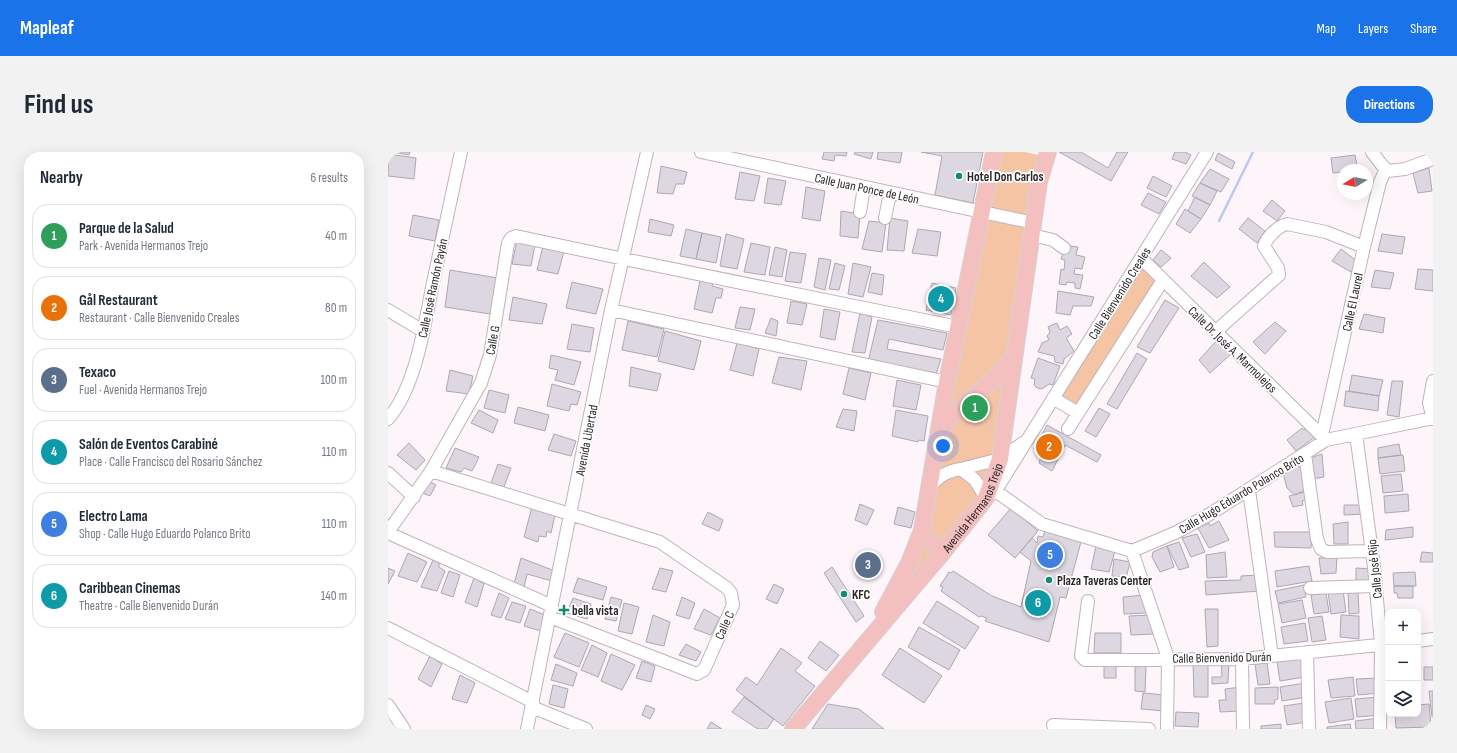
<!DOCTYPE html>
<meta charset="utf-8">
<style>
:root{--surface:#fff;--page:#f2f2f3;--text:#1f2937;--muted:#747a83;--line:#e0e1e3;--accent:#1a73e8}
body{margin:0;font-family:"Sofia Sans Condensed",sans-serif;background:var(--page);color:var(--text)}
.controls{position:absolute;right:12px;bottom:12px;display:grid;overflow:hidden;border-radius:8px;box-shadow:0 4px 16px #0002}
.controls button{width:36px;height:36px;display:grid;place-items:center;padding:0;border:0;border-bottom:1px solid var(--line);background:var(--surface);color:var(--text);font:20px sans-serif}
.compass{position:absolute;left:949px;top:12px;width:36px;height:36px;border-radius:50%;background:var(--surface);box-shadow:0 4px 16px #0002;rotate:260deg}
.you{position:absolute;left:555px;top:294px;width:14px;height:14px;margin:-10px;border:3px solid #fff;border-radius:50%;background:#1a73e8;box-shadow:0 0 0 6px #1a73e833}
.badge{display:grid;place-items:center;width:26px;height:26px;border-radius:50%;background:var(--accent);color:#fff;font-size:13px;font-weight:700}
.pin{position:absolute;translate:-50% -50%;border:2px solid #fff;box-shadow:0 1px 4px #0006}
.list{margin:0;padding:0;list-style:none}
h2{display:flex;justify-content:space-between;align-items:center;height:52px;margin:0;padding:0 16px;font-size:17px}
h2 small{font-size:13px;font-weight:400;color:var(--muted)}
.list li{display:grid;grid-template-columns:26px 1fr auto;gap:12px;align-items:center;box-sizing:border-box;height:64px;margin:0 8px 8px;padding:0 8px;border:1px solid var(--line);border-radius:16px}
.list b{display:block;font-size:15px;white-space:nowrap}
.list p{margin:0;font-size:13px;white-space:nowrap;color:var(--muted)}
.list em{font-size:13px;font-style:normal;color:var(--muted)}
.icon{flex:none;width:22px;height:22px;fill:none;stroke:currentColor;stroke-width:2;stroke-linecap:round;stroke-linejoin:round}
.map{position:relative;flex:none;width:1045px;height:577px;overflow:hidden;border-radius:16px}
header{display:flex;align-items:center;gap:24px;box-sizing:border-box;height:56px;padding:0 20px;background:var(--accent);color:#fff}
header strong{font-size:19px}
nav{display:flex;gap:22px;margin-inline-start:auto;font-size:14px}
.intro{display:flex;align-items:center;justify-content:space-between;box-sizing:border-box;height:96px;padding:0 24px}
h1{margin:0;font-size:28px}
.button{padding:10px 18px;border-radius:16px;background:var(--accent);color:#fff;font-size:14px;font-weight:700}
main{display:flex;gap:24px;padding:0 24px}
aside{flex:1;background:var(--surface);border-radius:16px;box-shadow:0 4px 16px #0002}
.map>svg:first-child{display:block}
</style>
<header>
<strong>Mapleaf</strong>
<nav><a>Map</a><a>Layers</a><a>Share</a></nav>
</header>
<div class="intro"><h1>Find us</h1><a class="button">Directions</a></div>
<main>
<aside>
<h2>Nearby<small>6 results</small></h2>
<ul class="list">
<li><span class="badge" style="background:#2e9e5b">1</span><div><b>Parque de la Salud</b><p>Park · Avenida Hermanos Trejo</p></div><em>40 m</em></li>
<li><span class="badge" style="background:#e8710a">2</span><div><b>Gål Restaurant</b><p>Restaurant · Calle Bienvenido Creales</p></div><em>80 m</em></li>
<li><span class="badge" style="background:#5c6f8a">3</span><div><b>Texaco</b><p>Fuel · Avenida Hermanos Trejo</p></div><em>100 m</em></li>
<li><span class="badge" style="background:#0f9aa8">4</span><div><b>Salón de Eventos Carabiné</b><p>Place · Calle Francisco del Rosario Sánchez</p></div><em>110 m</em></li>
<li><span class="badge" style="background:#3f7fe0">5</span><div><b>Electro Lama</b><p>Shop · Calle Hugo Eduardo Polanco Brito</p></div><em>110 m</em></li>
<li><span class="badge" style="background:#0f9aa8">6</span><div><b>Caribbean Cinemas</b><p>Theatre · Calle Bienvenido Durán</p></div><em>140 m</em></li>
</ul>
</aside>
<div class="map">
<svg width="1045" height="577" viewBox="0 0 1045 577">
<rect width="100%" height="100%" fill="#fef5fa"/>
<path fill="#f4c4a5" d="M606,0h31l22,5 -47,302 14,-10 -140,184 34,-70z
M753,106l22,22 -86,135 -24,-17z"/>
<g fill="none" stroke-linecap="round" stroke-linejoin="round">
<path stroke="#bcc7f8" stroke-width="2.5" d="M831,69l34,-69"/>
</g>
<path fill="#ddd7e2" stroke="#ada7b2" d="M5,0h17l-1,3z
M436,0h23l-1,4 -11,-1 -1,6 -12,-2z
M467,0h18l-2,7 -17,-5z
M490,0h24l-2,11 -23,-4z
M533,0h62l-10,51 -38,-8 7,-39z
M671,0h22l27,16 9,-16h11l-17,29z
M787,0h10l6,3 -5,9 -14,-5z
M830,1l17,9 -3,7 -17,-9z
M1,2l27,4 -2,21 -26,-3z
M967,3l3,15h-15v2l-10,1 -2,-15z
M273,14l26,6 -3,12h-8l-3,10 -16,-1z
M1041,16l3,23 -14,2 -5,-20z
M822,17l19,10 -8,13 -21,-9z
M352,20l20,4 -6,25 -19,-2z
M765,24l19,10 -6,11 -19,-9z
M380,26l18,3 -5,24 -17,-2z
M812,31l17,8 -7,14 -18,-9z
M418,35l19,4 -5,30 -18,-3z
M760,41l18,9 -7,12 -18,-9z
M807,45l15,8 -9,14 -13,-8z
M884,48l13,11 -8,10 -14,-10z
M797,57l16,10 -11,14 -14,-9z
M453,59l19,3 -2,24 -18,-2z
M25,63l26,5 -4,21 -26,-5z
M502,66l18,3 -4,30 -17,-1z
M860,66l17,13 -8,12 -18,-14z
M262,67l24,6 -3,11 -23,-4z
M481,69l17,2 -4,29 -20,-3z
M298,77l16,4 -6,26 -16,-3z
M530,77l23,3 -4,24 -25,-3z
M314,81l19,4 -5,26 -20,-4z
M338,82l18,5 -7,30 -17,-3z
M994,82l23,3 -3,17 -24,-3z
M129,88l18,5 -4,21 -19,-2z
M363,91l19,4 -5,28 -21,-3z
M155,94l21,5 -6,23 -21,-4z
M682,94l8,1 -2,8 9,2 -3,12 -7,-1 -1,6 9,1 -3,14 -5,-1v-5l-8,-1 -1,3 -7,-1 2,-15 3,1 1,-10 -4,-1 3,-9 5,1z
M387,95l12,3 -5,27 -13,-2z
M953,97l17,13 -7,10 -19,-11z
M773,98l10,8 -10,9 -8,-7z
M402,100l16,2 -5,29 -16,-2z
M431,106l12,2 -6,30 -11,-3z
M816,110l26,25 -13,11 -26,-22z
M447,111l10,3 -6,24 -10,-1z
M465,111l18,4 -8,30 -15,-3z
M1030,117l15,1v21l-18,-2z
M62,118l48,8 -8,36 -45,-7z
M987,118l19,3 -4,16 -19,-2z
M484,121l12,2 -2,20 -14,-3z
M312,129l13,1 -1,4 11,3 -2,9h-5l-4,15 -18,-4z
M184,130l31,7 -7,25 -30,-6z
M544,131l24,5 -5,27 -25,-5z
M670,139l36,6 -3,9h-18l-3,9 -14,-2z
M125,145l34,7 -5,20 -33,-4z
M777,148l14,8 -29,45 -13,-6z
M403,149l16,3 -5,21 -15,-2z
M352,155l15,2 -5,21 -15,-2z
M436,157l16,3 -5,28 -15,-3z
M472,161l12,4 -7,36 -13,-1z
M976,162l21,4 -2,15 -24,-4z
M383,166l7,3 -2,15 -11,-3z
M490,168l69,13 -4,17 -54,-11 -2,10 54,10 -6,18 -67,-15z
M240,169l36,8 -7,28 -35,-7z
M887,170l11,9 -21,23 -12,-12z
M669,171l3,7 7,-4 5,8 -6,4 8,13 -10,8 -1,5 -8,-2 -1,-6 -16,-4 4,-9 7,-3 -2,-4 3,-4 -2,-5z
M184,172l22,4 -4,24 -23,-3z
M277,179l36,10 -7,29 -36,-9z
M830,187l13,15 -21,19 -11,-13z
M349,191l22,6 -6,27 -23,-6z
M749,201l10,6 -30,50 -10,-5z
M163,203l30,7 -7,23 -19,-5 3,-10 -9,-2z
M391,205l28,4 -6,29 -29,-7z
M650,206l22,8 -7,19 -4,-1 -7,5 -5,-1 -3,-3 1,-6 -4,-1z
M243,215l30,7 -4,17 -28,-5z
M461,216l22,5 -6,27 -22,-6z
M62,218l23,6 -4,18 -23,-3z
M964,223l31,5 -4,16 -30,-5z
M509,228l24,5 -5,25 -23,-4z
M1004,229h11l-4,36 -12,-2z
M164,232l29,8 -4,13 -6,-1 -2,7 -22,-5z
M101,238l20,5 -4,18 -21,-5z
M958,239l33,5 -1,15 -34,-5z
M130,255l31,8 -4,16 -31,-8z
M711,256l11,6 -14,23 -11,-6z
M455,257l14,2 -3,20 -18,-4z
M91,258l19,10 -5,13 -22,-10z
M508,258l32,6 -4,25 -5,-1 -1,2 -26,-6z
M659,273l54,30 -4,7 -32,-17 -13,26 -13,-8 3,-9 -8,-5z
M920,274l8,10 -20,15 -9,-11 15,-12 2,2z
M166,282l22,7 -5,15 -23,-6z
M21,291l16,17 -9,10 -19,-15z
M1011,292l2,11 -23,3v-10z
M67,296l24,9 -7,14 -8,-3 -3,4 -15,-4z
M934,302l2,23 -12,2 -2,-21z
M1015,303l2,16 -25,3 -2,-16z
M110,312l13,4 -7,19 -13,-4z
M908,313l9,5 2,14 -4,7 -8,4 -8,-7 -4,-15z
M1013,322l2,17 -20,2 -2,-17z
M41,329l7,4 -6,11 -7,-3z
M920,339l2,8 -8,2 1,4 -10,2 -4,-11z
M1020,342l1,17 -24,2 -1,-17z
M472,352l14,6 -7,15 -12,-5z
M956,353h20v9l-20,1z
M144,355l23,8 -4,18 -4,-2 -1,6 -7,-1 -1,6 -14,-5z
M510,355l17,5 -4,16 -17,-4z
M623,356l27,23 -23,27 -27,-23z
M320,360l15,8 -4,11 -17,-7z
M831,369l10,19 -20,8 -11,-20 11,-5 1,3z
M960,370v22h-14l-1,-20z
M658,375l36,11 -16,60 -6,-1 -11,45 -64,-21 2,-3 -6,-2 -2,1 -38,-26 2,-4 -3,-1 9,-14 2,1 2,-2 39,25 29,11 10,-46 -11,-9 12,-14 5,5 1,-7 5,1z
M1025,375v10l-28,3 1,-10z
M886,380h38l-1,16 -36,-1z
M809,382l8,18 -14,5 -9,-19z
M791,390l10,25 -10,3 -12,-24z
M708,394l19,5 -6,21 -18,-3z
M779,394l7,21 -14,5 -8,-15 1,-5z
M837,400l2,25 -20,1 -1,-23z
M1034,400l11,1v9h-13z
M20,401l19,9 -10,20 -19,-6z
M949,405l-1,16 -15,1 -2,-16z
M133,406l34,13 -3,10 -25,-7 -3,14 -10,-4z
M726,407l16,3 -4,16 -14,-2z
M45,408l6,2v5l6,4 -8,20 -16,-4z
M921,414l3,15 -35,6 -2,-16z
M444,415l32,49 -8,6 -32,-49z
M0,416l7,3 -7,13z
M272,416l13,3 -7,21 -14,-3z
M968,416l16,1v12l-16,1z
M61,419l11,4 -7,22 -12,-4z
M1027,420l1,14h-22l-1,-13z
M870,423l1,16 -53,4 -1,-14 36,-1v-4z
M86,426l10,6 -7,23 -12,-5z
M190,426l29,9 -4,13 -30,-8z
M386,432l10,5 -7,15 -11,-5z
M916,433l2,12 -28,6 -3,-12z
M1006,434h19v12h-15l-1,-5h-3z
M955,438l3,22 -15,2 -3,-22z
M970,440l1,21 -10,1 -1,-21z
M111,441l10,5 -8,20 -10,-3z
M938,441l3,19 -15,2 -3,-19z
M757,443l2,18 -23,1 -1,-17z
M223,445l11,3 -6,21 -11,-2z
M294,445l13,6 -6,16 -13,-4z
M185,446l18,6 -4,15 -20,-6z
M914,448l4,18 -24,5 -4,-19z
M549,449l42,26 -14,22 -42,-26z
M124,450l14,4 -6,17 -15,-4z
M236,451l15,4 -7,27 -14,-3z
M142,457l15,6 -4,16 -17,-5z
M316,457l16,9 -9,17 -17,-6z
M817,457h13v37l-11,1z
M265,463l17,7 -6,24 -18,-4z
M764,463l3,19 -24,1 -2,-19z
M953,463l18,1v23l-19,-2z
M934,464l4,24 -14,2 -4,-24z
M917,471l3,18 -24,3 -3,-17z
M531,475l41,23 -11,20 -41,-23z
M177,481l24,10 -10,24 -25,-10z
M707,481h26v20h-27z
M432,489l19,14 -13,16 -18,-13z
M298,492l15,8 -5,9 -17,-6z
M204,493l15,8 -9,24 -17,-7z
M393,496l21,15 -7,8 20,15 -32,40 -47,-36 10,-13 11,8z
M512,496l42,28 -18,27 -42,-28z
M223,502l24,11 -13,25 -21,-9z
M42,504l12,8 -11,23 -13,-8z
M915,505l2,20 -25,4 -3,-20z
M833,508h8l-1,23 -16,1v-7h10z
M254,509l13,5 -4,16 -15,-4z
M805,510h15v35h-14z
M879,511l3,21 -12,1 -3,-21z
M168,512l21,9 -4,13 -22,-6z
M716,513h12v13h-12z
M758,514l-1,26 -10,-1v-24z
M1036,515h9v13h-9z
M72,523l15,8 -8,20 -15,-4z
M965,525l2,19 -24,2 -3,-18z
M991,526l1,15 -22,2 -2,-16z
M917,531l2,14 -25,4 -2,-14z
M165,533l15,4 -4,19 -15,-4z
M853,535l-1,24 -20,1 -1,-12h7l-1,-11z
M890,535v12l-3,1 -1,4h-19v-16z
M1041,539h4v26h-1z
M755,541l22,2 -1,16 -23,-2z
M356,545l30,22 -7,10h-9l-26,-17z
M991,545l2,18 -24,2 -2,-18z
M963,546l3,21 -25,4 -4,-21z
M916,551l3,19 -20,3 -3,-19z
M440,552l31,5 25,20h-72z
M1041,552l2,23 -35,1 -1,-14h23v-9z
M258,553l9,4 -5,10 -8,-4z
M788,560l23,1 -1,14 -23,-1z
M992,566l1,11h-25l-1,-8z
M323,570l11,7h-15z
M893,572v5h-20v-3z
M962,572l1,5h-24v-2z"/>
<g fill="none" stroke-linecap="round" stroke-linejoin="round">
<defs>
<path id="minor" d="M313,0l333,71
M984,0l9,12 7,7 17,-2 28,-10
M472,60l4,-25
M497,66l5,-25
M644,83l21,5 11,8
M753,106l185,182
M0,158l35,21
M223,158l336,72
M827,180l64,-57 -1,-7 -14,-22c3,-9 14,-20 23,-22l39,8 38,15
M1045,229l-4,22 4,16
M665,246l25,15
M0,267c29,-33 37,-98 46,-141 9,-42 18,-84 27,-126
M680,277l95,-149
M968,282l18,133 7,77 -1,85
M934,283l42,-188 16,-65 6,-13
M917,302l12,85 4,10 6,3 45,-1
M573,317l39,-10 23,-16
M43,319l229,71 67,46 4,5 2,12 -29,65 -7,4 -147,-57
M0,321l26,24
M541,335c10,-10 17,-16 32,-18l14,11 11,18 10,-8 211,-338
M602,335l52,37 90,27 45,-19 33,-18 116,-74 107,-22
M861,338l23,166
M0,380l43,-61 50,-88 9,-28 18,-112 3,-5 5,-2 108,23 334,68
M0,381l164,73
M744,399l36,107 -1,71
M922,436l66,-2
M700,449l-7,55 4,4 157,-1 146,-15
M0,476l145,74
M1030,489l15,-2
M919,500l2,77
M854,507l1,70
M0,553l16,24
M144,555l54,22
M665,573l96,4
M139,577l84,-419 36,-158"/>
<g id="major">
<path d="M552,280l11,-16 50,-43 13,-17"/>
<path d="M534,378l6,10 16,11"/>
<path d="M495,460l26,-49 13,-33 25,-148 47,-230"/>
<path id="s1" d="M405,577l151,-178 42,-53 14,-39 39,-277 9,-30"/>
</g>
</defs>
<use href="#minor" stroke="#c0b3ba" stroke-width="14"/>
<use href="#major" stroke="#d5d4d4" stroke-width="18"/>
<use href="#minor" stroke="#fff" stroke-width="12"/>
<use href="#major" stroke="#f3bfbf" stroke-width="16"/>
</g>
<g fill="#128c70" stroke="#fff" stroke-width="1.5">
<circle cx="571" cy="24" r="4"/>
<circle cx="661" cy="428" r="4"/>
<circle cx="456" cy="442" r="4"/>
<path d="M174 452h4v4h4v4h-4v4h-4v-4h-4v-4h4z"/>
</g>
<g text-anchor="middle" stroke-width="3.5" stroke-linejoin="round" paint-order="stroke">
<g font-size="13" font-weight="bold" fill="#2b2629" stroke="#fff" text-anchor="start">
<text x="579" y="29">Hotel Don Carlos</text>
<text x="669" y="433">Plaza Taveras Center</text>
<text x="464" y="447">KFC</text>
<text x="184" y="463">bella vista</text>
</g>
<g font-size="13" fill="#2b2629" stroke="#fff">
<text transform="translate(479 36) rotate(12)" y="5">Calle Juan Ponce de León</text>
<text transform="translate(44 136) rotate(-78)" y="5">Calle José Ramón Payán</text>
<text transform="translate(731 141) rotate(-58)" y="5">Calle Bienvenido Creales</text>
<text transform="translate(964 150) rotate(-78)" y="5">Calle El Laurel</text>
<text transform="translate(104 188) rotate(-80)" y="5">Calle G</text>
<text transform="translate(845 197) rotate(44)" y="5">Calle Dr. José A. Marmolejos</text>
<text transform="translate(198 288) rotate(-79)" y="5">Avenida Libertad</text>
<text transform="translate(853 341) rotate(-31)" y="5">Calle Hugo Eduardo Polanco Brito</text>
<text dy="5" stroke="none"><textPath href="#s1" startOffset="286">Avenida Hermanos Trejo</textPath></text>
<text transform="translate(986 417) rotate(-96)" y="5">Calle José Rijo</text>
<text transform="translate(336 473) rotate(-66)" y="5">Calle C</text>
<text transform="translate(834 505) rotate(-1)" y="5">Calle Bienvenido Durán</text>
</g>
</g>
</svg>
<div class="controls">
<button>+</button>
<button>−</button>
<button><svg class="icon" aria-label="layers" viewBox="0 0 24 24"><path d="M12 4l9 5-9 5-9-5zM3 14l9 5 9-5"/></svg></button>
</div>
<svg class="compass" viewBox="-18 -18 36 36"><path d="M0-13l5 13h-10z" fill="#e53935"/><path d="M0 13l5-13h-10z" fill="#747a83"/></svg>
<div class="you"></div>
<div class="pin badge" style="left:587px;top:256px;background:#2e9e5b">1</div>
<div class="pin badge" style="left:661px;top:295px;background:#e8710a">2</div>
<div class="pin badge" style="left:480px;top:413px;background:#5c6f8a">3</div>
<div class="pin badge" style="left:553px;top:147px;background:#0f9aa8">4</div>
<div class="pin badge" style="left:662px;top:403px;background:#3f7fe0">5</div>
<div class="pin badge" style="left:650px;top:451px;background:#0f9aa8">6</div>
</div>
</main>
